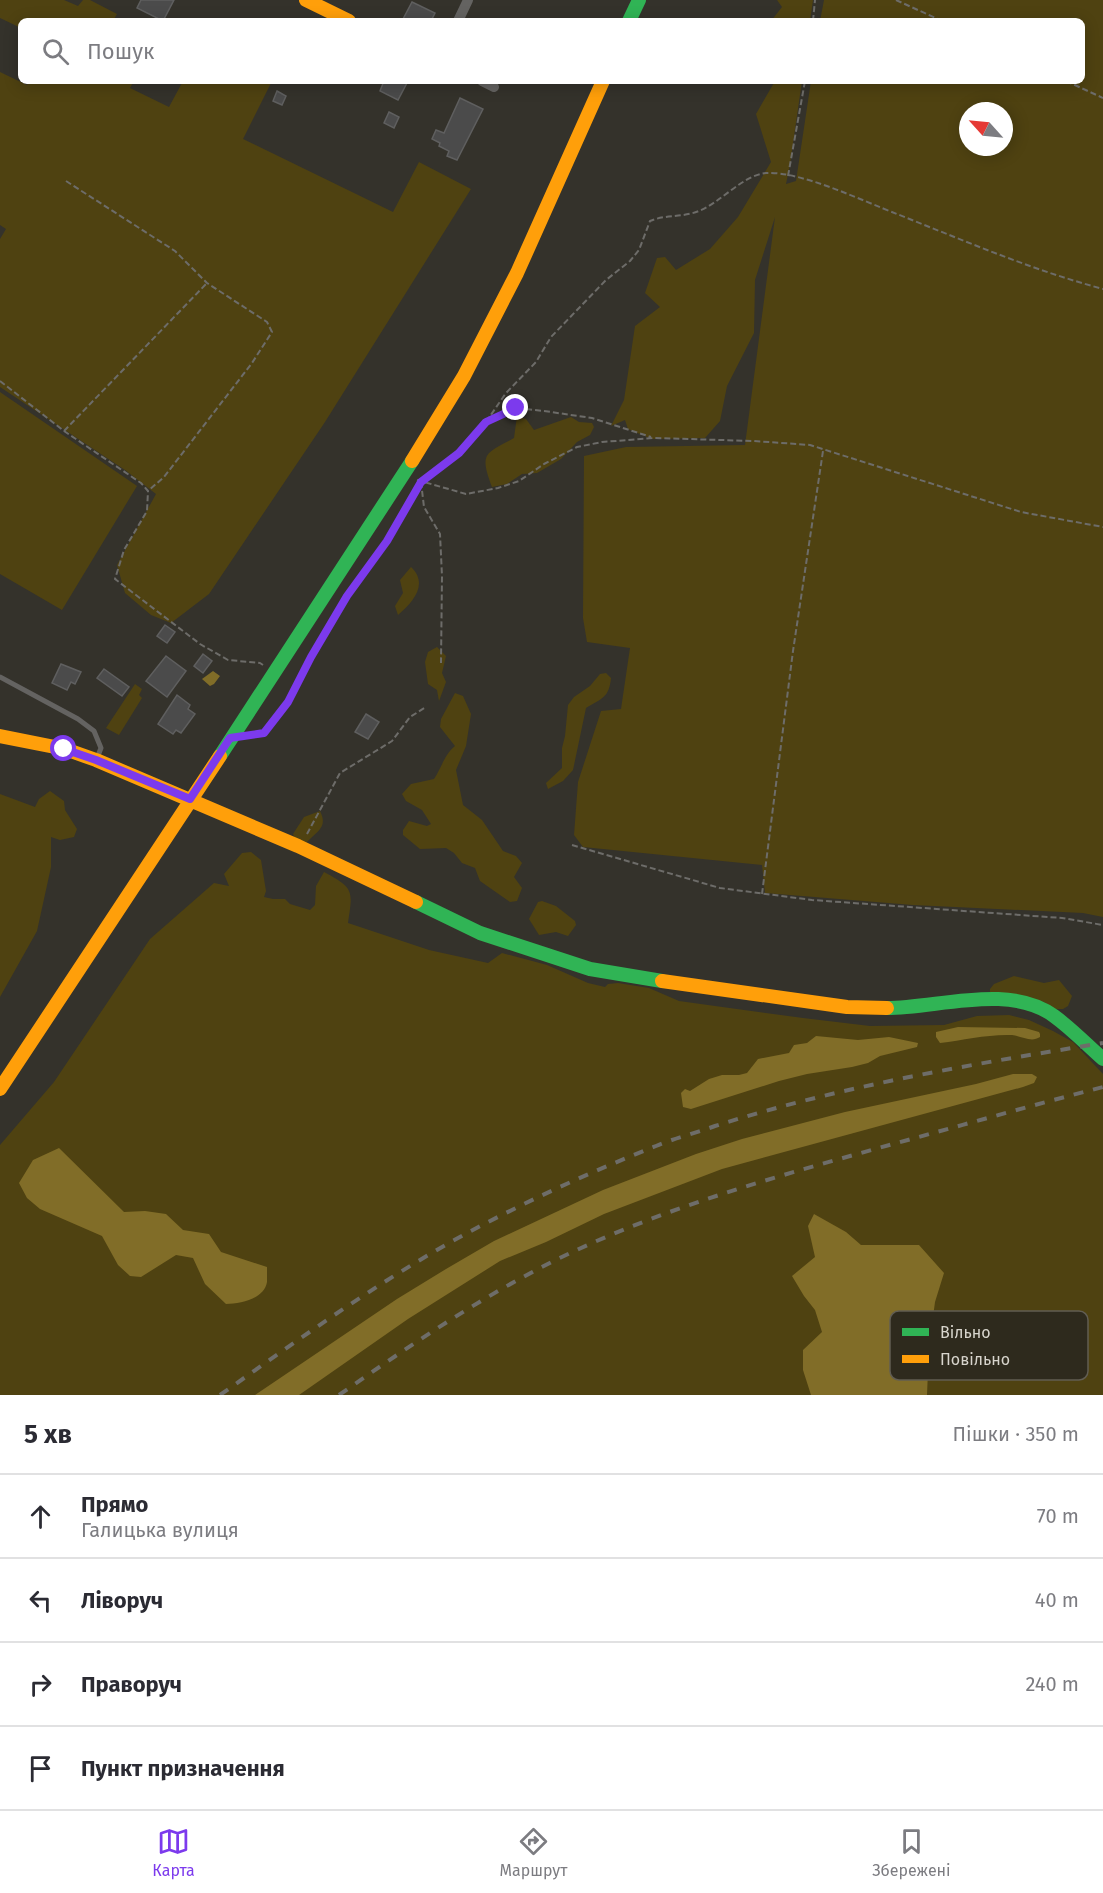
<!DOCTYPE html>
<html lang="uk">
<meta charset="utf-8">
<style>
:root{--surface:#fff;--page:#f7f7f7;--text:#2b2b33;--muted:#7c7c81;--line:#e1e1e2;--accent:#7c3aed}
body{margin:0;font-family:"Fira Sans",sans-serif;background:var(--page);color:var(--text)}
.compass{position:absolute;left:959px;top:102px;width:54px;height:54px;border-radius:50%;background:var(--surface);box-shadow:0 3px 15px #0003;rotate:297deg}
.stop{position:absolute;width:18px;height:18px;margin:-14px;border:4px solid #7c3aed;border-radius:50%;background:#fff}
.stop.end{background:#7c3aed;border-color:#fff;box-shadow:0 2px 6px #0008}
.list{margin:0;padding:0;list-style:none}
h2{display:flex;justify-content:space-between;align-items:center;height:78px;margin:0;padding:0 24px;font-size:26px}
h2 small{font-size:20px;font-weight:400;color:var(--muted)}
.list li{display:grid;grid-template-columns:39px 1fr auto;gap:18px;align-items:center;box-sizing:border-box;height:84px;padding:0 24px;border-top:2px solid var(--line)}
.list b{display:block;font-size:22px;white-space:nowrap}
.list p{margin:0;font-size:20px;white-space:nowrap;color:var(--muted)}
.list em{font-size:20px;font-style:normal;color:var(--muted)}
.icon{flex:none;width:33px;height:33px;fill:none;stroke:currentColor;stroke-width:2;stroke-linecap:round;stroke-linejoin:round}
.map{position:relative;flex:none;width:1103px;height:1395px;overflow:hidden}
.search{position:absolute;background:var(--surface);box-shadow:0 3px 15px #0003;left:18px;right:18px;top:18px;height:66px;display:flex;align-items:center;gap:15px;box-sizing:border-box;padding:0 21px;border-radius:9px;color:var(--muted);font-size:22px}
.sheet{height:414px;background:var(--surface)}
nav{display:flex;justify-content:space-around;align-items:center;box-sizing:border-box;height:84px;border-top:2px solid var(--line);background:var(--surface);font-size:16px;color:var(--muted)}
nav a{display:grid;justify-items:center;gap:3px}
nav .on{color:var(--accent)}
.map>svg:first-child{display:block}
</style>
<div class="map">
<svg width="1103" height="1395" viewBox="0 0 1103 1395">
<rect width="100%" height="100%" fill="#34322b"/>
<path fill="#4f4211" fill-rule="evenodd" d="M0,0h64l14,6 5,-6h7l27,14 -4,7h-92v7l-21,-10z
M777,0h36l-3,21h-39l11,-14z
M824,0h279v917l-20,-4 -170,-8 -148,-12 -3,-28 -179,-18 -9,-12 4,-53 23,-71 20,-2 9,-61 -43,-6 -4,-24 1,-162 42,-9 119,-2 30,-228 -20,63 -1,53 -27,53 -7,35 -15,17 -53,1 -24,-10 -3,-9 -14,6 13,-26 11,-74 25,-19 -15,-14 12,-35 8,-1 11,13 34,-21 28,-32 33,-55 -15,-48 19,-33h27l-12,83 -4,20 10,-3 15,-100h271v-60h-262zM968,111h36v36h-36z
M0,72l27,13 3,-4h104l-4,7 39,19 14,-26h89l-29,58 150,73 26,-50 52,27 -146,233 -116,172 -38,29 -20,-8 -26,-22 -8,-28 39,-71 -31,-24 -125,-83v-148l6,-10 -6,-4z
M0,392l137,94 -75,124 -62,-36z
M517,416l9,3 8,11 37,-13 8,5 13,1 2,4 -4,8 -13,7 -16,17 -24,14 -15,1 -15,10 -15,3c-13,-35 -7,-33 22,-49z
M411,567c18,17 2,35 -13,48l-3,-9 8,-13 -3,-13z
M437,647l9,9 -4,17 4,9 -7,19 -2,-11 -9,-6 -3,-22 3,-10z
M606,673l5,5c-2,20 -9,20 -25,30l-13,62 -10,11 -15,8 -2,-6 16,-15v-20l3,-12 3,-31 6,-8 16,-11 10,-12z
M135,684l7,5 -3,6 3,3 -23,37 -13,-7z
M455,693l8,3 8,18 -5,32 -10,24 7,35 19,15 21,31 13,5 6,7 -8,14 8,11 -5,13 -7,1 -30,-21 -5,-13 -13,-5 -8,-10 -8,-5 -26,1 -17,-14v-5l6,-9 18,5 4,-2 -9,-14 -16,-9 -4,-7 9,-10 23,-5c8,-12 10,-24 21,-33l-15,-19 1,-8z
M50,791l14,10 1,9 12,19 -3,8 -14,3 -9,-3v30l-14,64 -37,66v-203l35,13 4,-8z
M320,811c8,16 -2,20 -13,31l-12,-3 -2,-5 11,-17z
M251,852l10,8 5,31 -2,6 9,2h12l5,5 20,6 5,-5 1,-19 8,-14c30,16 29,18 24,51l81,27 59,13 14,-10 45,12 41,18 17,4 3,-3 10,-1 31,5 30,13 124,17 67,8 74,-1 33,-9 32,-1 20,5 24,11 20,11 30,32v321h-1103v-250l54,-63 96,-143 64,-56 15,3 -5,-12 18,-21z
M542,901l14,5 19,15 1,4 -8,11 -12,-4 -17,3 -10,-16 9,-17z
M1014,976l30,7 15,-3 13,16 -4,10 -5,3h-9l-10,-7 -54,-10v-3l4,-5z"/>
<path fill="#816d28" d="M213,671l7,5 -6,8 -4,2 -8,-7z
M958,1027l67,1 14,4 1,2v3c-9,6 -18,-1 -28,-2 -24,-1 -48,5 -72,8l-4,-6v-5z
M816,1036l42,4 31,-3 29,6 -1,4 -37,9 -12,7 -16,4 -45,7 -28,7 -88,28 -8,-2 -2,-14 4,-4 5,2 19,-12 13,-4h17l8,-2 11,-14 31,-6 5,-8 13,-2z
M1013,1074h19l5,3 -3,6 -11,4 -301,82 -118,45 -58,28 -46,19 -92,58 -109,76h-44l142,-96 49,-30 48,-28 109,-51 93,-36 46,-15 103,-27 131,-28z
M59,1148l65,64 21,-1 21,3 17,16 26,4 12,18 46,15c0,4 0,10 0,15 -3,17 -26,22 -41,22l-21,-20 -12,-26 -17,-3 -35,22 -11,-1 -12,-11 -16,-29 -62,-27 -13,-11 -8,-15 14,-23z
M814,1214l32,18 15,13h58l25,28 -9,29 -6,45 -2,48h-116l-8,-25v-20l19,-18 -7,-22 -11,-14 -12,-20 23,-19 -7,-31z"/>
<path fill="#4b4b4b" stroke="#5f5f5f" stroke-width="1.5" d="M141,0h33l-11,21 -26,-13z
M412,2l23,11 -4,8h-29z
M384,81h24l-10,19 -18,-9z
M277,91l9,5 -4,9 -9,-4z
M460,98l23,11 -26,51 -10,-4 2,-5 -10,-5 1,-3 -8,-4 4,-9 8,3z
M389,112l10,5 -5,11 -10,-5z
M165,625l10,7 -8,11 -10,-7z
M203,654l9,7 -9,12 -9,-7z
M166,656l20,15 -19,26 -21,-16z
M61,664l20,8 -6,12 -4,-2 -4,8 -15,-7z
M104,669l25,18 -7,9 -25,-18z
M177,695l13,10 -2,4 7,5 -14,19 -5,-3 -3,4 -15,-10z
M366,714l13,8 -11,17 -13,-7z"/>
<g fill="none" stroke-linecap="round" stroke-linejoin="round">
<path stroke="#6d6c69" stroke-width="2" stroke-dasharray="6 3" stroke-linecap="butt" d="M896,0l46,21
M813,21l2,-21
M1066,81l37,17
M788,176l17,-95
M66,181l109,70 32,32 60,39 5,10 -20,31 -88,114 -16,14
M0,381l64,50 77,52 7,8 -1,20 -23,39 -9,29 85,65 28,16 32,3 3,2
M486,422l20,-29 30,-31 15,-25 55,-57 24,-19 9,-11 11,-29c17,-7 31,-3 49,-10 21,-8 44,-36 67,-38 35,-2 97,28 131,41 68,27 135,56 206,75
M64,431l143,-148
M417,480l49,14 32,-6 21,-7 25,-17 33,-17 25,-5 52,-4 100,3 56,4 211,67 82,15
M421,482l3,25 16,27 2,42 -1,87
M252,735l12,-2 24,-31 23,-45 36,-61 40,-55 34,-59 38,-29 27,-31 30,-14 28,3 48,7 59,19
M307,834l33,-61 52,-32 18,-24 16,-10
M572,845l148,43 92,12 250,18 41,7
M762,894l31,-243 30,-200"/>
<path stroke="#646361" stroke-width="5" d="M0,677l78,42 16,12 7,17 -4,10"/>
<path stroke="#646361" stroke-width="10" d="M458,21l10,-21
M482,81l12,6"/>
<path stroke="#30b455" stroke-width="14" d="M629,21l10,-21
M220,756l192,-295
M416,902l64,31 110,36 72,12
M887,1008c51,0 122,-25 167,8 18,13 33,29 49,43"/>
<path stroke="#ff9f0a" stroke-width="14" d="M306,0l43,21
M412,461l52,-85 53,-103 86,-192
M0,736l65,13 31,11 202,86 118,56
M662,981l185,26 40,1
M0,1089l220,-333"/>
<path stroke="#6e6d69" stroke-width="4" stroke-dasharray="10 10" stroke-linecap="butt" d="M220,1395c81,-57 163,-117 251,-164 60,-32 122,-60 185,-85 19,-8 40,-13 59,-20 126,-40 258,-62 388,-83
M339,1395c73,-51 146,-101 227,-140 105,-50 216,-80 327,-111 70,-19 140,-39 210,-57"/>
</g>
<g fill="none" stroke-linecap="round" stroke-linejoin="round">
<path stroke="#7c3aed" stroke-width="8" d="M64,749l32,11 94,39 40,-61 34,-5 24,-31 23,-45 36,-61 40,-55 34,-59 38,-29 27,-31 30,-14"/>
</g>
<rect x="890" y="1311" width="198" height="69" rx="9" fill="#2e2a1d" stroke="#615d52" stroke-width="1.5"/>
<rect x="902" y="1328" width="27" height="8" fill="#30b455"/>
<rect x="902" y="1355" width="27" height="8" fill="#ff9f0a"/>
<g font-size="16" fill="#d8d5cd">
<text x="940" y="1338">Вільно</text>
<text x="940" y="1365">Повільно</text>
</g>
</svg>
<svg class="compass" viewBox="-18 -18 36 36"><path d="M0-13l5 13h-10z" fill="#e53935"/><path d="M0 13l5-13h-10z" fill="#7c7c81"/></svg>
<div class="stop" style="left:64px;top:749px"></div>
<div class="stop end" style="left:516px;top:408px"></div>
<div class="search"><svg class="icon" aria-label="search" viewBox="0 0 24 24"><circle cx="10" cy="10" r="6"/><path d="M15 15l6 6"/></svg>Пошук</div>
</div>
<section class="sheet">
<h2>5 хв<small>Пішки · 350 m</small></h2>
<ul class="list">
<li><svg class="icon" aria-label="ahead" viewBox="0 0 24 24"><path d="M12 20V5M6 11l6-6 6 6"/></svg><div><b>Прямо</b><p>Галицька вулиця</p></div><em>70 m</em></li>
<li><svg class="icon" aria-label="left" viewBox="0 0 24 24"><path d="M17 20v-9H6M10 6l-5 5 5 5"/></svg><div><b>Ліворуч</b></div><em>40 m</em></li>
<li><svg class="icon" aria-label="right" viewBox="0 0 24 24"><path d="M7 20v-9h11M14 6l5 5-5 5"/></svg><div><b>Праворуч</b></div><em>240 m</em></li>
<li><svg class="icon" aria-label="arrive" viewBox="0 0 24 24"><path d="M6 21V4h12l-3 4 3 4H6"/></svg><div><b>Пункт призначення</b></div></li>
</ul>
</section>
<nav>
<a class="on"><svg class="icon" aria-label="map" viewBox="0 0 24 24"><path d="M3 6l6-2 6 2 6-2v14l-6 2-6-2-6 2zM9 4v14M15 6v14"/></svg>Карта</a>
<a><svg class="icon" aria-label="directions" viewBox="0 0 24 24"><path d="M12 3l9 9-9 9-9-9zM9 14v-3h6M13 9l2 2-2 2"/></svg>Маршрут</a>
<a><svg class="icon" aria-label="saved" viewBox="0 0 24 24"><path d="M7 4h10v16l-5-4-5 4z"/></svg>Збережені</a>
</nav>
